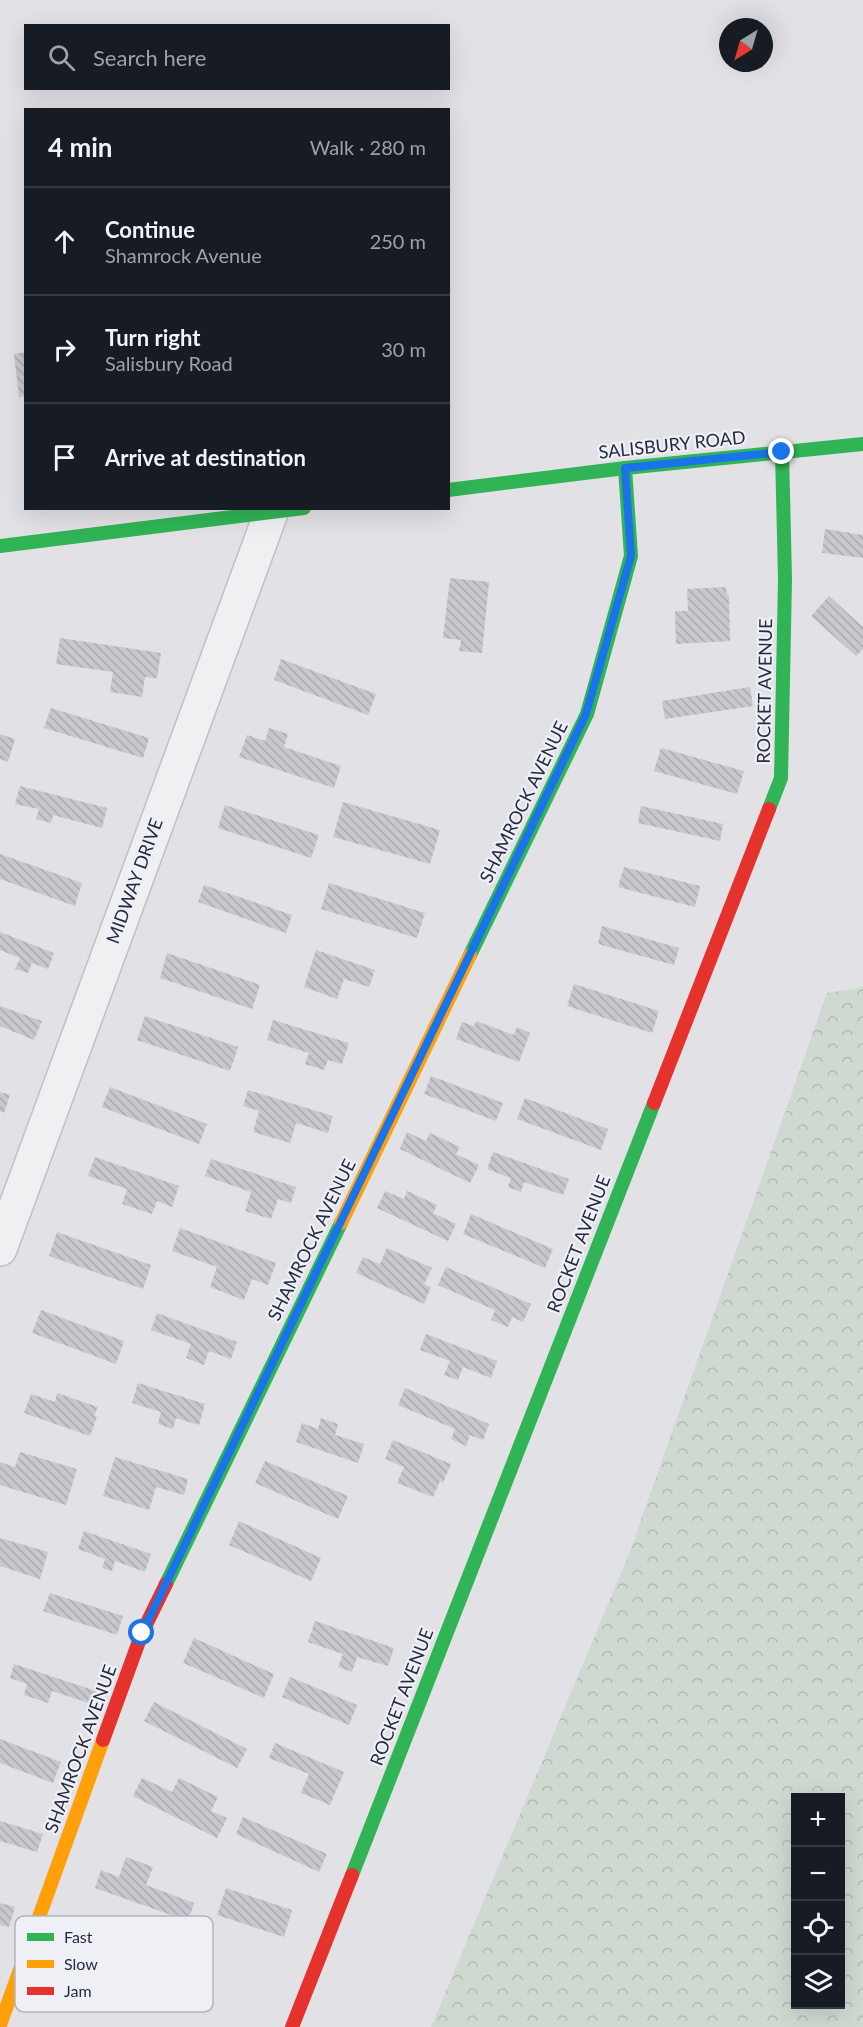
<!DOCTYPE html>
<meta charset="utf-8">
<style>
:root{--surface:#171b24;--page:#20242c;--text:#f1f3f6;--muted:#9ea1a6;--line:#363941}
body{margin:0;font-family:Lato,sans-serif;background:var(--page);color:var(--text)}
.controls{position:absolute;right:18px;bottom:18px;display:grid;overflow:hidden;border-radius:0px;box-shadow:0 6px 24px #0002}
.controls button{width:54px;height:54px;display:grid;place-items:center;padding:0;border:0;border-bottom:2px solid var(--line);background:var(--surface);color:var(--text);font:30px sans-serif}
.compass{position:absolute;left:719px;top:18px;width:54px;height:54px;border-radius:50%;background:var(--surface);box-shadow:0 6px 24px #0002;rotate:217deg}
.stop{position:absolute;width:18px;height:18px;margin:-14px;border:4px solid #1a73e8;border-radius:50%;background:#fff}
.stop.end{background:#1a73e8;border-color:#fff;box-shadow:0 2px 6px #0008}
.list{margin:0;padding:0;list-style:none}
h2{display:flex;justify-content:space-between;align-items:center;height:78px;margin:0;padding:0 24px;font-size:26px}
h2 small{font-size:20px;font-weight:400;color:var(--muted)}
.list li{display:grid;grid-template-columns:39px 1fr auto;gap:18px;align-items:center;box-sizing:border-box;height:108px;padding:0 24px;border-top:2px solid var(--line)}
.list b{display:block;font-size:22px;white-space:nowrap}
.list p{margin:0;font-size:20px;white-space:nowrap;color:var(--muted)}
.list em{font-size:20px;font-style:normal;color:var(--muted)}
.icon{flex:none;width:33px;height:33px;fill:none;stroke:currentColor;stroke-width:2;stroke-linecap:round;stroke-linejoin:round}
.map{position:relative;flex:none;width:863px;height:2027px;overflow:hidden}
.search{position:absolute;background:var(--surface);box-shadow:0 6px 24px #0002;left:24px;top:24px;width:426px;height:66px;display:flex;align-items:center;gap:15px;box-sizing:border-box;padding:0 21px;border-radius:0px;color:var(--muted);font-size:22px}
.panel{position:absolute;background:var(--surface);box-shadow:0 6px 24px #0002;left:24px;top:108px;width:426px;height:402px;border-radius:0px}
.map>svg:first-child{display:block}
</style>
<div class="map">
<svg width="863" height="2027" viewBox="0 0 863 2027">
<defs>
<pattern id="forest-crowns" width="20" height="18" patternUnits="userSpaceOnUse" patternTransform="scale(1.5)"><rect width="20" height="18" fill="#cfd9d1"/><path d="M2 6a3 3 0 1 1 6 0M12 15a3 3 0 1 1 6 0" fill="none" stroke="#b2bab4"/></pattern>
<pattern id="building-back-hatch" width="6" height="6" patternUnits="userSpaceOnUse" patternTransform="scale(1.5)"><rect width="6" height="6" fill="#c7c7cd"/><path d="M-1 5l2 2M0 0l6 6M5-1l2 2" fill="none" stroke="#ababb1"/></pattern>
</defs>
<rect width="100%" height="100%" fill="#e1e1e6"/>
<path fill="url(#forest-crowns)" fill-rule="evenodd" d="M863,987v1040h-432l198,-473 198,-561zM796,1798h44v206h-44z"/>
<path fill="url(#building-back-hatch)" d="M26,352v44l-7,1 -5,-43z
M825,529l38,6v23l-41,-5z
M450,578l39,4 -7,71 -23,-2 2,-11 -18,-2z
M726,587l1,8h2l1,46 -54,3 -1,-33h13l-1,-22z
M829,596l34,31v22l-7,7 -45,-40z
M60,638l101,15 -4,25 -12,-1 -3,20 -32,-5 3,-20 -57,-8z
M281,659l95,35 -8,21 -94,-35z
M750,687l3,19 -88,13 -3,-18z
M51,708l98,30 -6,20 -99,-30z
M269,728l19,6 -4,13 57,19 -7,22 -95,-31 8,-22 18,6z
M0,734l15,5 -7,23 -8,-3z
M661,748l83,23 -7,23 -83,-23z
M20,786l87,22 -5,20 -49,-13 -2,8 -15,-4 3,-10 -24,-5z
M343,802l97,28 -10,34 -97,-27z
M225,805l94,30 -8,23 -93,-30z
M641,806l82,18 -3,17 -82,-18z
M0,854l82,29 -7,23 -75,-27z
M624,867l76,19 -5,21 -77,-20z
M329,883l96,30 -8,25 -96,-29z
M204,885l88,30 -6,18 -88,-31z
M602,926l77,22 -5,17 -76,-21z
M0,932l54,21 -6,16 -16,-6 -4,10 -13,-4 5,-11 -20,-8z
M316,950l59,20 -6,17 -25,-8 -7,20 -33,-12z
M167,953l93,32 -8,24 -92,-31z
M574,984l85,27 -7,22 -85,-27z
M0,1006l42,15 -8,19 -34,-14z
M145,1016l93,31 -8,24 -93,-31z
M273,1020l76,23 -7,21 -14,-4 -4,10 -19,-6 4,-11 -42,-13z
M476,1021l38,14 3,-8 13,6 -11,29 -63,-23 6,-17 12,4z
M431,1076l72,27 -7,18 -72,-27z
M110,1087l97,37 -8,20 -97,-37z
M248,1090l85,26 -5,17 -32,-10 -6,20 -37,-11 6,-21 -16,-5z
M0,1092l10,3 -6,18 -4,-2z
M525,1098l83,31 -7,21 -84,-31z
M407,1132l19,9 4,-8 30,14 -4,7 23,11 -9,18 -70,-34z
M493,1152l76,27 -6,16 -39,-13 -3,10 -13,-5 3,-9 -24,-9z
M95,1157l84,29 -7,21 -15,-6 -5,13 -30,-10 5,-15 -39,-13z
M211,1159l85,28 -5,16 -13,-4 -7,20 -26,-8 6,-19 -46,-16z
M385,1191l19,8 3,-8 30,14 -4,8 23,11 -8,17 -71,-33z
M471,1214l82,35 -8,19 -82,-34z
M180,1228l96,35 -8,22 -16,-6 -8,21 -34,-13 7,-20 -45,-16z
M57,1232l94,33 -8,24 -94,-33z
M387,1248l45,20 -8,16 7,3 -7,17 -68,-31 7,-16 17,7z
M446,1267l85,37 -8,18 -11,-5 -4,10 -17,-7 4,-10 -57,-25z
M41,1310l83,31 -8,23 -84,-31z
M157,1313l80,29 -6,17 -22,-8 -5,14 -18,-7 5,-14 -40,-14z
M426,1334l71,27 -6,17 -28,-11 -5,13 -14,-5 6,-14 -30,-11z
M138,1383l67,21 -6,21 -23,-7 -3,11 -15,-5 3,-12 -29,-9z
M405,1388l84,36 -6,16 -13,-5 -4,11 -15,-7 4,-10 -57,-24z
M57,1393l41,14 -4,9 3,1 -7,19 -66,-23 7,-19 24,8z
M321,1418l17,6 -3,11 29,9 -6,19 -62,-21 6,-19 16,6z
M393,1440l58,24 -8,19 -3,-2 -7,16 -36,-14 7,-16 -19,-8z
M20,1452l57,17 -11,36 -66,-20v-23l15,5z
M115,1457l73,22 -4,16 -28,-8 -7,23 -46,-14z
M265,1461l83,35 -10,23 -83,-36z
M239,1521l82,37 -10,23 -82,-36z
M84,1531l67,23 -6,18 -30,-11 -3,10 -10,-3 3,-9 -27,-10z
M0,1538l48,14 -8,27 -40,-13z
M50,1593l73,23 -6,19 -74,-24z
M315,1621l79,27 -6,18 -31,-9 -5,15 -14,-5 5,-13 -35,-12z
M194,1638l80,36 -10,24 -81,-35z
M14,1664l82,27 -4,13 -40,-13 -4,12 -24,-8 3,-11 -17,-6z
M290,1677l67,28 -8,20 -67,-28z
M154,1702l93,47 -10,19 -93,-47z
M0,1739l61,23 -8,21 -53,-20z
M275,1743l69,29 -14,33 -29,-12 8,-19 -40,-16z
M142,1778l30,14 7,-14 39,19 -7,14 16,7 -10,20 -84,-42z
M243,1817l84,37 -8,18 -83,-38z
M0,1821l43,13 -6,18 -37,-11z
M126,1857l27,10 -7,18 48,18 -6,18 -93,-33 6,-18 18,7z
M226,1888l66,22 -8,27 -67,-22z
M0,1903l15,4 -6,20 -9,-2z"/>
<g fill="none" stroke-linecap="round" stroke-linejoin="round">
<defs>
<path id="street" d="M0,1249l271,-736"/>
</defs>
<use href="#street" stroke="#bfbfc4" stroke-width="36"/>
<use href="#street" stroke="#f0f0f3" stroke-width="33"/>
<path stroke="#30b455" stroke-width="14" d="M448,490l177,-22 238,-24
M0,546l304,-38
M769,809l12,-31 4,-199 -3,-127
M470,955l117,-241 44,-158 -6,-88
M166,1584l175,-361
M352,1875l302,-772"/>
<path stroke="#ff9f0a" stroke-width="14" d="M341,1223l129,-268
M0,2025l103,-285"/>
<path stroke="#e5322d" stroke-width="14" d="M654,1103l115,-294
M103,1740l39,-107 24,-49
M292,2027l60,-152"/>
</g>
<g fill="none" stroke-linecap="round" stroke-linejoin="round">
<path stroke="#1a73e8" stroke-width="8" d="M142,1633l444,-919 45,-158 -6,-88 157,-16"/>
</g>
<g text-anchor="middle" stroke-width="4.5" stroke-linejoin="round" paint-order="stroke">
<g font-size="18" fill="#262b40" stroke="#eef0f6">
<text transform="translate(672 445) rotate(-6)" y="6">SALISBURY ROAD</text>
<text transform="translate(765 691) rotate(-89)" y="6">ROCKET AVENUE</text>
<text transform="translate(524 802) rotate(-64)" y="6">SHAMROCK AVENUE</text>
<text transform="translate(135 881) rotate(-70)" y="6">MIDWAY DRIVE</text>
<text transform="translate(312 1240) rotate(-64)" y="6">SHAMROCK AVENUE</text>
<text transform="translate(579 1244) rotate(-69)" y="6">ROCKET AVENUE</text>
<text transform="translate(402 1697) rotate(-69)" y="6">ROCKET AVENUE</text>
<text transform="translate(81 1749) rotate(-70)" y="6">SHAMROCK AVENUE</text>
</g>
</g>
<rect x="15" y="1916" width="198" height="96" rx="9" fill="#eef0f6" stroke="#b2b5bf" stroke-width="1.5"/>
<rect x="27" y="1933" width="27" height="8" fill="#30b455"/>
<rect x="27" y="1960" width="27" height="8" fill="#ff9f0a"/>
<rect x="27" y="1987" width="27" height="8" fill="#e5322d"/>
<g font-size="16" fill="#262b40">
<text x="64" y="1943">Fast</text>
<text x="64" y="1970">Slow</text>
<text x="64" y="1997">Jam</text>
</g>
</svg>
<div class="controls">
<button>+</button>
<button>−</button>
<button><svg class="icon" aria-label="locate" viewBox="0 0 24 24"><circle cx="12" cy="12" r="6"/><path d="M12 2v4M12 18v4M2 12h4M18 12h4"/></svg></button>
<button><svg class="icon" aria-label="layers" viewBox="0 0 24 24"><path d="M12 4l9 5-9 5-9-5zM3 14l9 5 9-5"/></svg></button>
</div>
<svg class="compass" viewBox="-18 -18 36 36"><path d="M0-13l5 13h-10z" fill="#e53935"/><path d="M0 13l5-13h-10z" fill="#9ea1a6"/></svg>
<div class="stop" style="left:142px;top:1633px"></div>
<div class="stop end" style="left:782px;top:452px"></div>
<div class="search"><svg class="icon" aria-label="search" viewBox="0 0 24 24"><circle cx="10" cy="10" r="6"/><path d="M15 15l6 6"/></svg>Search here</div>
<section class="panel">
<h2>4 min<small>Walk · 280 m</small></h2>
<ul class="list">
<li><svg class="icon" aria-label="ahead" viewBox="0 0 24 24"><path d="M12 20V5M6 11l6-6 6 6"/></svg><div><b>Continue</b><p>Shamrock Avenue</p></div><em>250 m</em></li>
<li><svg class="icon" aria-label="right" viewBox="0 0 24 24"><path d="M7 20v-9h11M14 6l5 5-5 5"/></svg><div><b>Turn right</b><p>Salisbury Road</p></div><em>30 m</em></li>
<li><svg class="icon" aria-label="arrive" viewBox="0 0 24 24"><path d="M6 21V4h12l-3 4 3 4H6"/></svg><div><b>Arrive at destination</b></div></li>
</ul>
</section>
</div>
